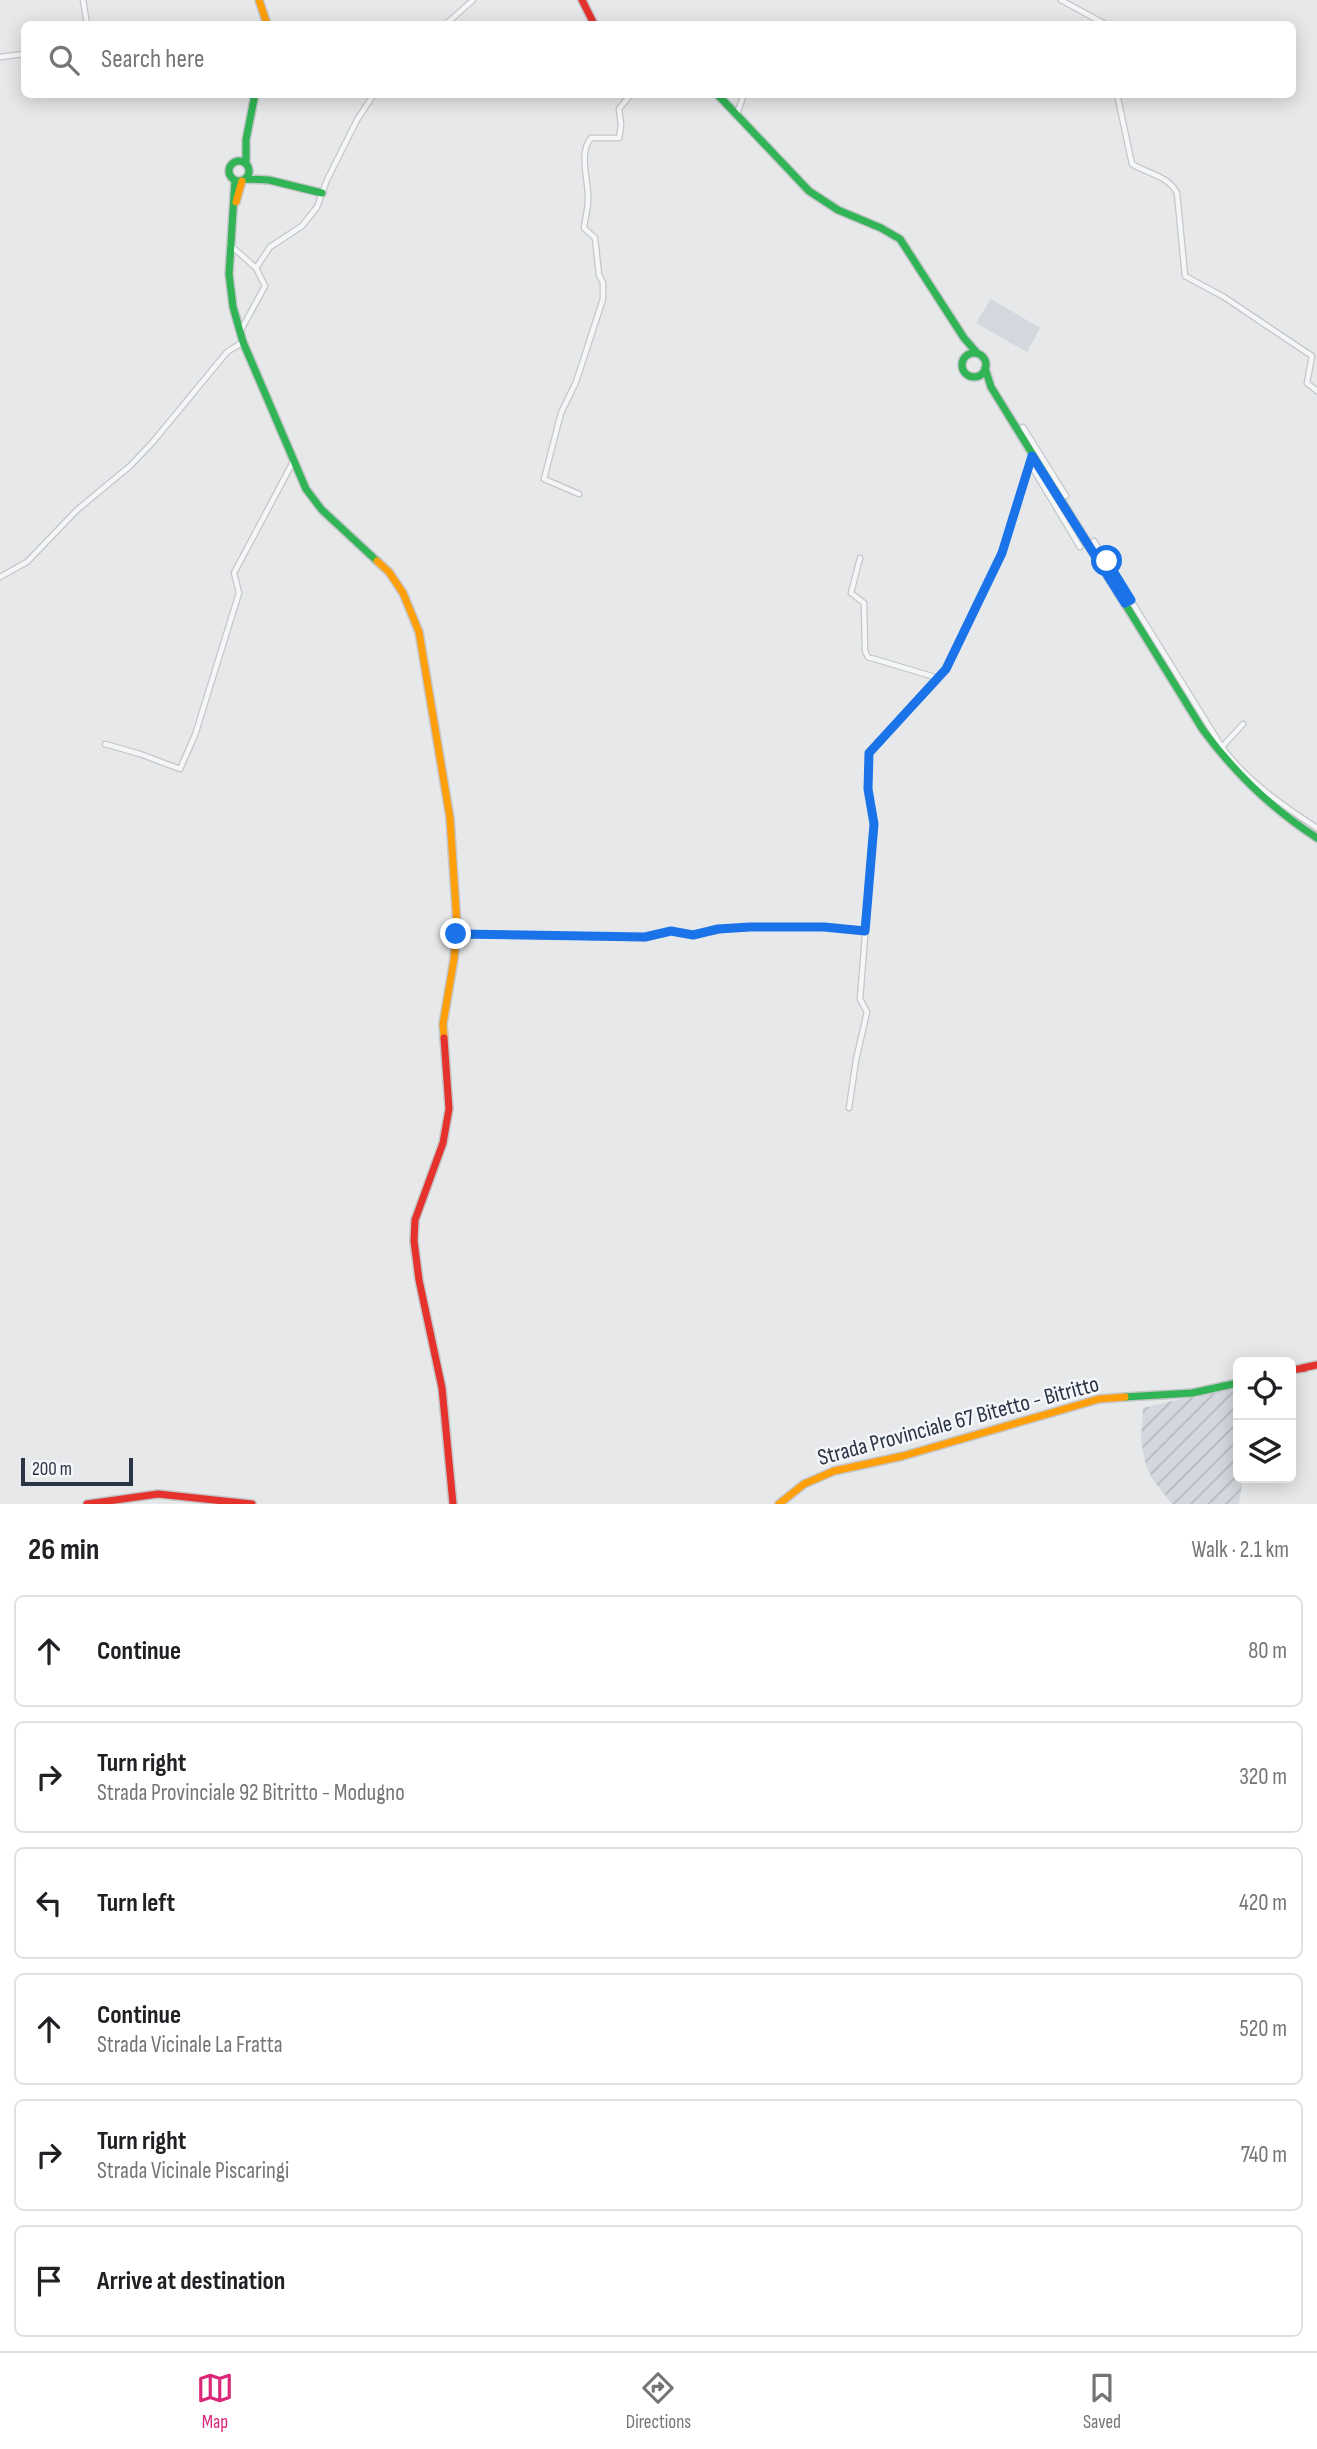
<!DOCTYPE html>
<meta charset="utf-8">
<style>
:root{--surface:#fff;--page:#f2f2f2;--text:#202124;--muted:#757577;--line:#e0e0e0;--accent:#db2777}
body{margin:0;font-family:"Sofia Sans Condensed",sans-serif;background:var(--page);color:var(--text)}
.controls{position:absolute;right:21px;bottom:21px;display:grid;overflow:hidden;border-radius:10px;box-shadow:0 4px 18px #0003}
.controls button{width:63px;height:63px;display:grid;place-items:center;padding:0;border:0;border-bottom:2px solid var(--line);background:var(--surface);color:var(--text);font:35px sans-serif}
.scale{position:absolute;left:21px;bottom:18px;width:112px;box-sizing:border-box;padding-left:7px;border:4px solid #2b3445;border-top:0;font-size:19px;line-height:24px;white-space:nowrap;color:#2b3445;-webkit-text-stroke:5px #f4f6f9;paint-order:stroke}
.stop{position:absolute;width:21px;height:21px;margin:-16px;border:5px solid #1a73e8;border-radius:50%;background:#fff}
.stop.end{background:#1a73e8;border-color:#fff;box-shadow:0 2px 7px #0008}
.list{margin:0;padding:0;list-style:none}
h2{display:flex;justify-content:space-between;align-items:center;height:91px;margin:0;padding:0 28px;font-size:30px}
h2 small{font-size:23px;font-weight:400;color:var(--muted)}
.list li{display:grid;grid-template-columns:46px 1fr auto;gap:21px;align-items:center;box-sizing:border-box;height:112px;margin:0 14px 14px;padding:0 14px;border:2px solid var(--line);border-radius:10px}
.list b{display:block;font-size:26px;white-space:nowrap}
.list p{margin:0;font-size:23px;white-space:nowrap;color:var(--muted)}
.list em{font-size:23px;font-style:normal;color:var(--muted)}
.icon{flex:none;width:38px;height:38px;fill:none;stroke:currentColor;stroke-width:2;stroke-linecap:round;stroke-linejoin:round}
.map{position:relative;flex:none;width:1317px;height:1504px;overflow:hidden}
.search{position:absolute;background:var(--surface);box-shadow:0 4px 18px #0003;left:21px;right:21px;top:21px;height:77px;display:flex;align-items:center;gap:18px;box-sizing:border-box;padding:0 24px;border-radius:10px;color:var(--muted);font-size:26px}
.sheet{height:847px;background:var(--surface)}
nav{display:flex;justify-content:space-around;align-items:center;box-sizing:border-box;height:98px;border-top:2px solid var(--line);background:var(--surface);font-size:19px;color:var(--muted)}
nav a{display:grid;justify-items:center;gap:4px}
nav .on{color:var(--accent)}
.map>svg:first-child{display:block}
</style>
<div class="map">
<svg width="1317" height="1504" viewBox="0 0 1317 1504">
<defs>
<pattern id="industrial-furrows" width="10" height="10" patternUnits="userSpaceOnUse" patternTransform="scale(1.75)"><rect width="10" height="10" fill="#d4d7dd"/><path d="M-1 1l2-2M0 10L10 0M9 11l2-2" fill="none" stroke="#b6b9bf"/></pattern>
</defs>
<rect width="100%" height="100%" fill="#e6e8ea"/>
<path fill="#d4d7dd" d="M991,299l49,29 -13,24 -51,-29z"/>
<path fill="url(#industrial-furrows)" d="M1238,1386v92h5l-4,26h-67l-19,-24 -7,-14 -5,-25 2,-33 51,-12 2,3 4,-4z"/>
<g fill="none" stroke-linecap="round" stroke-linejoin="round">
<defs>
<path id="street" d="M83,0l4,24
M1061,0l44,24
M446,24l27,-24
M0,57l24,-3
M1117,94l15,70c14,9 37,12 45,29l8,83 39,21 88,59 -5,27 10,8
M737,114l7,-20
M229,244l27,24 9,18 -24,44
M256,268l14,-21 32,-21 15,-19 10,-27 30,-60 17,-26
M1023,427l43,69
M1029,462l51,85
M579,494l-35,-15 17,-66 15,-31 27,-83v-16l-4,-8 -4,-37 -11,-10c1,-9 4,-19 4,-28 1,-19 -10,-47 3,-62h28l2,-13 -2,-16 12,-15
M1094,541l128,206
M860,558l-9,35 13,10 1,48 3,6 70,21
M0,577l27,-15 50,-52 53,-44 22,-23 75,-91 16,-10
M1243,724l-21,23c25,34 60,58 95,81
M105,744l35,10 40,15 15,-34 44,-142 -5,-20 59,-111
M456,934l189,4 26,-7 22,4 47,-8h84l41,4
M849,1108l7,-48 11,-48 -7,-13 14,-175 -6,-36 1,-35 77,-84 56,-116 30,-97"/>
<path id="fast" d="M717,94l92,97 29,19 43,18 19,11 64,99 13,15
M229 171a10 10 0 1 1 20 0a10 10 0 1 1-20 0Z
M246,164v-24l9,-46
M246,179l23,1 53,13
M235,180l-6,94 4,33 10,35 63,147 16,21 55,51
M962 365a12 12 0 1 1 24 0a12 12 0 1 1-24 0Z
M985,368l6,19 212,343c32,43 69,79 114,108
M1125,1397l67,-4 46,-10"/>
<path id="slow" d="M259,0l8,24
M236,202l6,-21
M377,561l12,11 14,21 16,39 31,186 7,107 -3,34 -11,65 1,14
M779,1504l25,-20 30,-13 69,-15 196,-57 26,-2"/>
<path id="jam" d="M582,0l12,24
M444,1038l5,71 -6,34 -28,77 -1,21 5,39 23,108 11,116
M1302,1368l15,-3
M1291,1370l14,-2
M87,1504l71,-10 94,10"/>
</defs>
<use href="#street" stroke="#c4c6c8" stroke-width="7"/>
<use href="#fast" stroke="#c4c6c8" stroke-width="10"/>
<use href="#slow" stroke="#c4c6c8" stroke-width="10"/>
<use href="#jam" stroke="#c4c6c8" stroke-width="10"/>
<use href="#street" stroke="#f5f6f7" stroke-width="4.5"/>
<use href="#fast" stroke="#30b455" stroke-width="7"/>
<use href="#slow" stroke="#ff9f0a" stroke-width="7"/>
<use href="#jam" stroke="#e5322d" stroke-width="7"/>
</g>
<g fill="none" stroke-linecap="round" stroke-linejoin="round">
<path stroke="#1a73e8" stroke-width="9" d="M456,934l189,3 26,-6 22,4 25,-6 32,-2h74l41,4 9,-107 -6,-35 1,-36 77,-84 56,-116 30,-97 93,147 6,-3 -24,-39"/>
</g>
<g text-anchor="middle" stroke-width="5" stroke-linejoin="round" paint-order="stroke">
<g font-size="23" fill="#2b3445" stroke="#f4f6f9">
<text transform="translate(958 1420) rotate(-15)" y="8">Strada Provinciale 67 Bitetto - Bitritto</text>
</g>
</g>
</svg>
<div class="controls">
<button><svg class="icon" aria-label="locate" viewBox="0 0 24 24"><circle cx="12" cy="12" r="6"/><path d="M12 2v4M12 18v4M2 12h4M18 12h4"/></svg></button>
<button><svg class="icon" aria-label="layers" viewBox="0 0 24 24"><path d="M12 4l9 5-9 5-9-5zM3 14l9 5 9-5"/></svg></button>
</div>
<div class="scale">200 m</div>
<div class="stop" style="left:1107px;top:561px"></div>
<div class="stop end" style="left:456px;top:934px"></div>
<div class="search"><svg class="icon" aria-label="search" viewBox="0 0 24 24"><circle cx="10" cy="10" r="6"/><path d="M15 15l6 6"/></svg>Search here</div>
</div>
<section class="sheet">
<h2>26 min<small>Walk · 2.1 km</small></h2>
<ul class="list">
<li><svg class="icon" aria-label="ahead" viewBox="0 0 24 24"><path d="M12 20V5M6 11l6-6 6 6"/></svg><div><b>Continue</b></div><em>80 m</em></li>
<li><svg class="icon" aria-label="right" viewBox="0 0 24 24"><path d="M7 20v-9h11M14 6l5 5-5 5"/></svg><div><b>Turn right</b><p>Strada Provinciale 92 Bitritto - Modugno</p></div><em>320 m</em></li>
<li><svg class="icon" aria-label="left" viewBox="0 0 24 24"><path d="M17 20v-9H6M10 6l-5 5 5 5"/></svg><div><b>Turn left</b></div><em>420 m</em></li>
<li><svg class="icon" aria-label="ahead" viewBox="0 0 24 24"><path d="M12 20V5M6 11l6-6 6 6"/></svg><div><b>Continue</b><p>Strada Vicinale La Fratta</p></div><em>520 m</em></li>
<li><svg class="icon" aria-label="right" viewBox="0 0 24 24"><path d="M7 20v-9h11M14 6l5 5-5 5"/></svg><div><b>Turn right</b><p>Strada Vicinale Piscaringi</p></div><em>740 m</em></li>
<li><svg class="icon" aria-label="arrive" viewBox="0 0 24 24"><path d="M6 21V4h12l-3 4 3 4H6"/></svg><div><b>Arrive at destination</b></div></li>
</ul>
</section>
<nav>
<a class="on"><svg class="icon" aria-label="map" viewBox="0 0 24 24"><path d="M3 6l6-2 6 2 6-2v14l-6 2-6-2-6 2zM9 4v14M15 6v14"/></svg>Map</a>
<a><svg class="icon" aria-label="directions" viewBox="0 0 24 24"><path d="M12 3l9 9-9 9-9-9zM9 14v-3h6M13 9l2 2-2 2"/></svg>Directions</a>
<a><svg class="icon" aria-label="saved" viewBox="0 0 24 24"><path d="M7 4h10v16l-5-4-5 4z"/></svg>Saved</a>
</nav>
